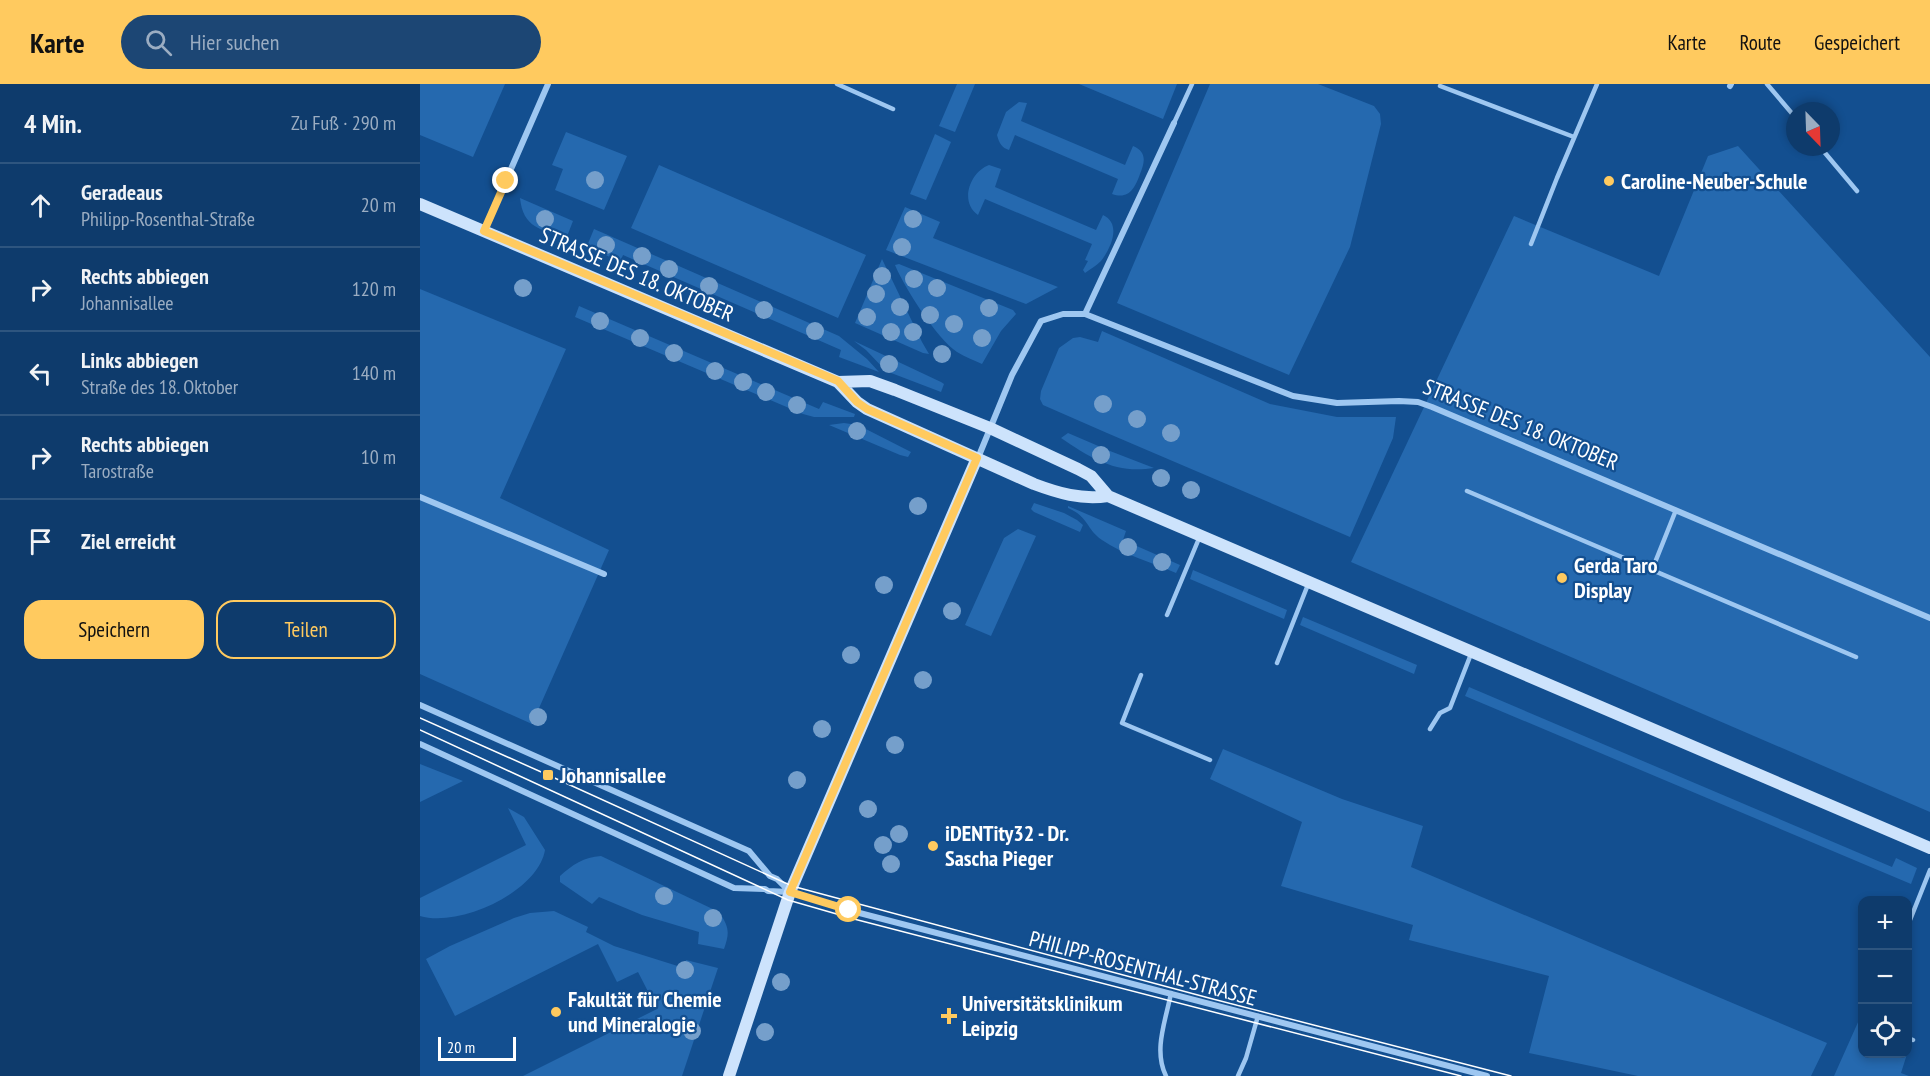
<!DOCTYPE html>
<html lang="de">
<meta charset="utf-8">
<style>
:root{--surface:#0e3b6c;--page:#1c4674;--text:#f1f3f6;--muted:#9badc2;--line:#2e557f;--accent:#ffca5f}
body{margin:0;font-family:"PT Sans Narrow",sans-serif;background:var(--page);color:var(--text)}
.controls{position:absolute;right:18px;bottom:18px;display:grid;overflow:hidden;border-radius:12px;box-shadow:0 3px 9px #0003}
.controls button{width:54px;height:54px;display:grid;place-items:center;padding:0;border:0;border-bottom:2px solid var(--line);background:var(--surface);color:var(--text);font:30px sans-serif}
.compass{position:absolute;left:1366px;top:18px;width:54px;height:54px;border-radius:50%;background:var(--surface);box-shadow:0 3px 9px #0003;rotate:157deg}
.scale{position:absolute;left:18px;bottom:15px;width:78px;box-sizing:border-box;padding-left:6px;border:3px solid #fff;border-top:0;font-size:16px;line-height:21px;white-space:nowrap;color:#fff;-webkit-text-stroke:4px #134f90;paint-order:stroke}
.stop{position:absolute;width:18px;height:18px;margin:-14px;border:4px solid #ffca5f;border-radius:50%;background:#fff}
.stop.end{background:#ffca5f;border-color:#fff;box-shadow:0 2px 6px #0008}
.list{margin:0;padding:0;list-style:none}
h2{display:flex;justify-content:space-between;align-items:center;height:78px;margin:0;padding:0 24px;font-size:26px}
h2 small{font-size:20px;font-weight:400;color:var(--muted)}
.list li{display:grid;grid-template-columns:39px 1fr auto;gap:18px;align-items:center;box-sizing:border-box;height:84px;padding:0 24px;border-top:2px solid var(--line)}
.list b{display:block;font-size:22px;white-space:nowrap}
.list p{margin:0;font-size:20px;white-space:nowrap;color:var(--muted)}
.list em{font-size:20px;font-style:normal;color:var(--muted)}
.actions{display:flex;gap:12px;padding:18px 24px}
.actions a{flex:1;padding:14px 0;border:2px solid var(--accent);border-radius:18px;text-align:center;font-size:21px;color:var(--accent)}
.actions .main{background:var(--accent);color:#111}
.icon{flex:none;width:33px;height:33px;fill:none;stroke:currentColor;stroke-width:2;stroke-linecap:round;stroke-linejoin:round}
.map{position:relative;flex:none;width:1510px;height:992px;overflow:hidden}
header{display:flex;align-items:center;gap:36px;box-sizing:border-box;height:84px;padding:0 30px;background:var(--accent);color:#111}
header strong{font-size:28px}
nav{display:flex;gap:33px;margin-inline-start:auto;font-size:21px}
.search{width:420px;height:54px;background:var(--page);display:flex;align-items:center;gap:15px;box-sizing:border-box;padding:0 21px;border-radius:33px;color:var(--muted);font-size:22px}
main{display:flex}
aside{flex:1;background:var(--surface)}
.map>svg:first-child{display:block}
</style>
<header>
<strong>Karte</strong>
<div class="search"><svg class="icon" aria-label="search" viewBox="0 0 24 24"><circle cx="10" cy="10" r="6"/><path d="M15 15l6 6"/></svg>Hier suchen</div>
<nav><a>Karte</a><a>Route</a><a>Gespeichert</a></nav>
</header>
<main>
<aside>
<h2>4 Min.<small>Zu Fuß · 290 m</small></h2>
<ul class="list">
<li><svg class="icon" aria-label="ahead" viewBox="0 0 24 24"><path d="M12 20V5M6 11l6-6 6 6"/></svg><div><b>Geradeaus</b><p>Philipp-Rosenthal-Straße</p></div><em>20 m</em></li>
<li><svg class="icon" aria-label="right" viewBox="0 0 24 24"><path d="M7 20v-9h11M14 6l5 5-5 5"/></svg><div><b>Rechts abbiegen</b><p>Johannisallee</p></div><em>120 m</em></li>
<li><svg class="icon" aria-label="left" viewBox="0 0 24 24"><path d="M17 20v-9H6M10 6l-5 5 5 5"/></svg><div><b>Links abbiegen</b><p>Straße des 18. Oktober</p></div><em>140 m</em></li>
<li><svg class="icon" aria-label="right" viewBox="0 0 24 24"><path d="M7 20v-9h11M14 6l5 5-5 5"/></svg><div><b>Rechts abbiegen</b><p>Tarostraße</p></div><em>10 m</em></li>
<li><svg class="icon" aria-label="arrive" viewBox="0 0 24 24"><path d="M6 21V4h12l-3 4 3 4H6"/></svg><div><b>Ziel erreicht</b></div></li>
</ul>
<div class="actions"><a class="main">Speichern</a><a>Teilen</a></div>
</aside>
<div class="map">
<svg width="1510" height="992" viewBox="0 0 1510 992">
<rect width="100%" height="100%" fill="#134f90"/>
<path fill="#2569af" d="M0,0h85l-32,73 -53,-22z
M537,0h18l-20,48 -16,-6z
M659,0h98l-14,35z
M790,0h108l56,22 6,8 1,10 -31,123 -61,128 -172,-72z
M599,18l8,1 -6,18 104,44 8,-19c14,6 12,16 7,28 -5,14 -11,26 -28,20l6,-15 -103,-44 -6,15c-7,-2 -10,-7 -12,-15l9,-23z
M146,48l61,24 -23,54 -49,-20 8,-21 -11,-4z
M515,50l16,8 -25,58 -16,-6z
M1318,62l192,211v455l-579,-250 163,-346 145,60 49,-120z
M239,81l207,90 -28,63 -207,-90z
M569,81l12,4 -6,18 101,43 7,-15c19,9 8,33 -2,46 -5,5 -11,8 -16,12l-2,-3 5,-9 -3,-1 7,-16 -107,-45 -7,16c-19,-13 -8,-43 11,-50z
M100,114l53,23 -7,18c-25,-10 -43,-11 -46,-41z
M485,123l35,15 -7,16 125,49 -32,17 -140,-54z
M174,145l245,107 28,23 12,13 -40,-15 2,-7 -218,-95 -3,7 -33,-16z
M462,175l40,83 7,12 -6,-1 -68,-30z
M479,180l114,46 3,4 -15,17 -19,33c-8,-4 -17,-7 -25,-12 -20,-13 -53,-65 -62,-87z
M0,205l146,60 -66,149 109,52 -77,174 -112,-50z
M159,222l240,103 4,-7 32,12 -1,3h-40l-11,-3 -228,-97z
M682,247l168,73 67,13h59l-3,21 -43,99 -243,-104 -64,-28 -3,-6 1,-8 18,-43 14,-10 7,-1 18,5z
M434,257l87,41 3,2 -3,8 -55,-21 -20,-21z
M424,339l14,2 53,27 -3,5 -8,-2 -71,-30z
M648,349l42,18 44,17c-38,6 -62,-9 -93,-30z
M614,419l30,10 13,7 6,5 -3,7 -46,-20 -3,-3z
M648,422l58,25 -3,9 57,25 -4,8c-23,-10 -54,-19 -74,-33 -16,-11 -13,-23 -34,-32z
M598,445l18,7 -45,100 -26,-11 39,-87z
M773,486l94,40 -3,9 -94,-40z
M883,533l114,48 -3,9 -114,-49z
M1049,603l423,180 4,-9 21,10 -6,16 -446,-188z
M803,665l119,50 81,27 -12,41 416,176 -16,33h-173l-109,-23 20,-77 -140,-36 4,-15 -132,-39 21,-64 -92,-43z
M0,680l43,17 -43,21z
M88,724l16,9 21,33c-7,42 -86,78 -125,66v-18l106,-53z
M181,772l118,56c10,15 11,20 5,37l-26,-5 1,-12 -57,-17 -43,-18 -7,7 -32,-22v-6c12,-11 24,-19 41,-20z
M134,827l34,16 -2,5 28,14 70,22 2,-8 32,8 -36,108h-159l134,-67 -19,-37 -21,10 -19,-38 -143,72 -29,-57 24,-13 64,-28 16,-5z
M1439,936l3,2v32h45l-6,19 8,3h-75z"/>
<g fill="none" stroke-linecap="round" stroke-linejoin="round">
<path stroke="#9ec7f1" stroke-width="4.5" d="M417,0l56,25
M1347,0l28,33
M1020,2l134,51
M754,39l18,-39
M1400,63l37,44
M1111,160l26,-66 40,-94
M1047,407l389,166
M1232,486l24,-60
M747,531l33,-79
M857,579l32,-81
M721,591l-19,48 88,37
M1010,645l10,-16 10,-5 21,-54
M1488,841l22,-55
M1488,954l5,2
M746,992c-13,-26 0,-56 5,-83
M818,992l8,-18 12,-42"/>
<path stroke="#9ec7f1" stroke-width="6" d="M1310,2l1,-2
M64,147l64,-147
M665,230l89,-191
M558,374l34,-83 29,-54 22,-7h22l208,82 44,7 62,-2 19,1 14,5 498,211
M0,413l184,77
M0,621l329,146 21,25 7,3 13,13
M0,660l314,144 31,1 3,2 22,1 58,18 639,166"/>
<path stroke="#cde3fc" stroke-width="12" d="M0,120l418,178 19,20 10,7 167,75c24,9 47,16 74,12
M418,298l32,-1 25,9 95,38 88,41 13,7 17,20 822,352
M309,992l61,-184 187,-434"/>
<path stroke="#fff" stroke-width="1.5" d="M0,634l128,57 244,111 417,112 302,78
M0,646l368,170 66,19 607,157"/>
</g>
<g fill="#759fcb">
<circle cx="175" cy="96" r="9"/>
<circle cx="125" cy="135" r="9"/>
<circle cx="493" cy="135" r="9"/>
<circle cx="186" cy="161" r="9"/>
<circle cx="482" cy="163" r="9"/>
<circle cx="222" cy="172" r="9"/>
<circle cx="249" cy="185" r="9"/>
<circle cx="462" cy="192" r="9"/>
<circle cx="494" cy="195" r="9"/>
<circle cx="289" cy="202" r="9"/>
<circle cx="103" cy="204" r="9"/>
<circle cx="517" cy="204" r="9"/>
<circle cx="456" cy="210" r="9"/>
<circle cx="480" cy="223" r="9"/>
<circle cx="569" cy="224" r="9"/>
<circle cx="344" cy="226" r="9"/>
<circle cx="510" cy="231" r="9"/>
<circle cx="447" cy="233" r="9"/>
<circle cx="180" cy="237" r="9"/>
<circle cx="534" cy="240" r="9"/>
<circle cx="395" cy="247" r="9"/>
<circle cx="471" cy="248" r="9"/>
<circle cx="493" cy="248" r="9"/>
<circle cx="220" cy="254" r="9"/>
<circle cx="562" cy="254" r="9"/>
<circle cx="254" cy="269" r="9"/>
<circle cx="522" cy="270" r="9"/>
<circle cx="469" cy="280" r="9"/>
<circle cx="295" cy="287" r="9"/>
<circle cx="323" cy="298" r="9"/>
<circle cx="346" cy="308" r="9"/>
<circle cx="683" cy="320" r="9"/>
<circle cx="377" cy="321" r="9"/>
<circle cx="717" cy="335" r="9"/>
<circle cx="437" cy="347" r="9"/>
<circle cx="751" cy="349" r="9"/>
<circle cx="681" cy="371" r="9"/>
<circle cx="741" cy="394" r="9"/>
<circle cx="771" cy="406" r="9"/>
<circle cx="498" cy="422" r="9"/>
<circle cx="708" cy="463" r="9"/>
<circle cx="742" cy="478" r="9"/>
<circle cx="464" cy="501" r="9"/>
<circle cx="532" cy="527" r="9"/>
<circle cx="431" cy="571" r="9"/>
<circle cx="503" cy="596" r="9"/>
<circle cx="118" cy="633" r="9"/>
<circle cx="402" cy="645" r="9"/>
<circle cx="475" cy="661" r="9"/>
<circle cx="377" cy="696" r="9"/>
<circle cx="448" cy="725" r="9"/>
<circle cx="479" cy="750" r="9"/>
<circle cx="463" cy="761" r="9"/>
<circle cx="471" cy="780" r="9"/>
<circle cx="244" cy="812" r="9"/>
<circle cx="293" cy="834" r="9"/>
<circle cx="265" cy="886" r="9"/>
<circle cx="361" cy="898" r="9"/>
<circle cx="272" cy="947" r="9"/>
<circle cx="345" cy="948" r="9"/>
</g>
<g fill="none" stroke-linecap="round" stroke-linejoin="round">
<path stroke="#ffca5f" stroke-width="8" d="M86,97l-22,50 354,150 19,21 10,7 110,49 -187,434 59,18"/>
</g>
<g fill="#ffca5f" stroke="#134f90" stroke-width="2">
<circle cx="1189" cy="97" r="6"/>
<circle cx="1142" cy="494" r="6"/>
<rect x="122" y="685" width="12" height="12" rx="3"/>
<circle cx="513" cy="762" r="6"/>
<circle cx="136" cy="928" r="6"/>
<path d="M526 923h6v6h6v6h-6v6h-6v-6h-6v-6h6z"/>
</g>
<g text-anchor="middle" stroke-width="4.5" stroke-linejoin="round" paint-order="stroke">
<g font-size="22" font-weight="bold" fill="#fff" stroke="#134f90" text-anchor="start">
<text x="1201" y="105">Caroline-Neuber-Schule</text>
<text x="1154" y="489">Gerda Taro<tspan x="1154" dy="25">Display</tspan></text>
<text x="140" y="699">Johannisallee</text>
<text x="525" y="757">iDENTity32 - Dr.<tspan x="525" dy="25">Sascha Pieger</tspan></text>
<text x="148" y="923">Fakultät für Chemie<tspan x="148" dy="25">und Mineralogie</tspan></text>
<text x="542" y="927">Universitätsklinikum<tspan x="542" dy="25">Leipzig</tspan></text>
</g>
<g font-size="22" fill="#fff" stroke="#134f90">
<text transform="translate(217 190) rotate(23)" y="8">STRASSE DES 18. OKTOBER</text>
<text transform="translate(1101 340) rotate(22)" y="8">STRASSE DES 18. OKTOBER</text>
<text transform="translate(723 884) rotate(15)" y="8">PHILIPP-ROSENTHAL-STRASSE</text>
</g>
</g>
</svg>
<div class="controls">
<button>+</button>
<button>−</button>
<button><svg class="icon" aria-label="locate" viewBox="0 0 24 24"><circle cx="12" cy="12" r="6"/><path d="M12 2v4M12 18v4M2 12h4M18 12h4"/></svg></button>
</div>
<svg class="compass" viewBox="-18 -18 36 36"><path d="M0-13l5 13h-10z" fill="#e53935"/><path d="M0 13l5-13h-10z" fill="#9badc2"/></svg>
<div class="scale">20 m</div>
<div class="stop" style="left:429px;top:826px"></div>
<div class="stop end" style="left:86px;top:97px"></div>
</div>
</main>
